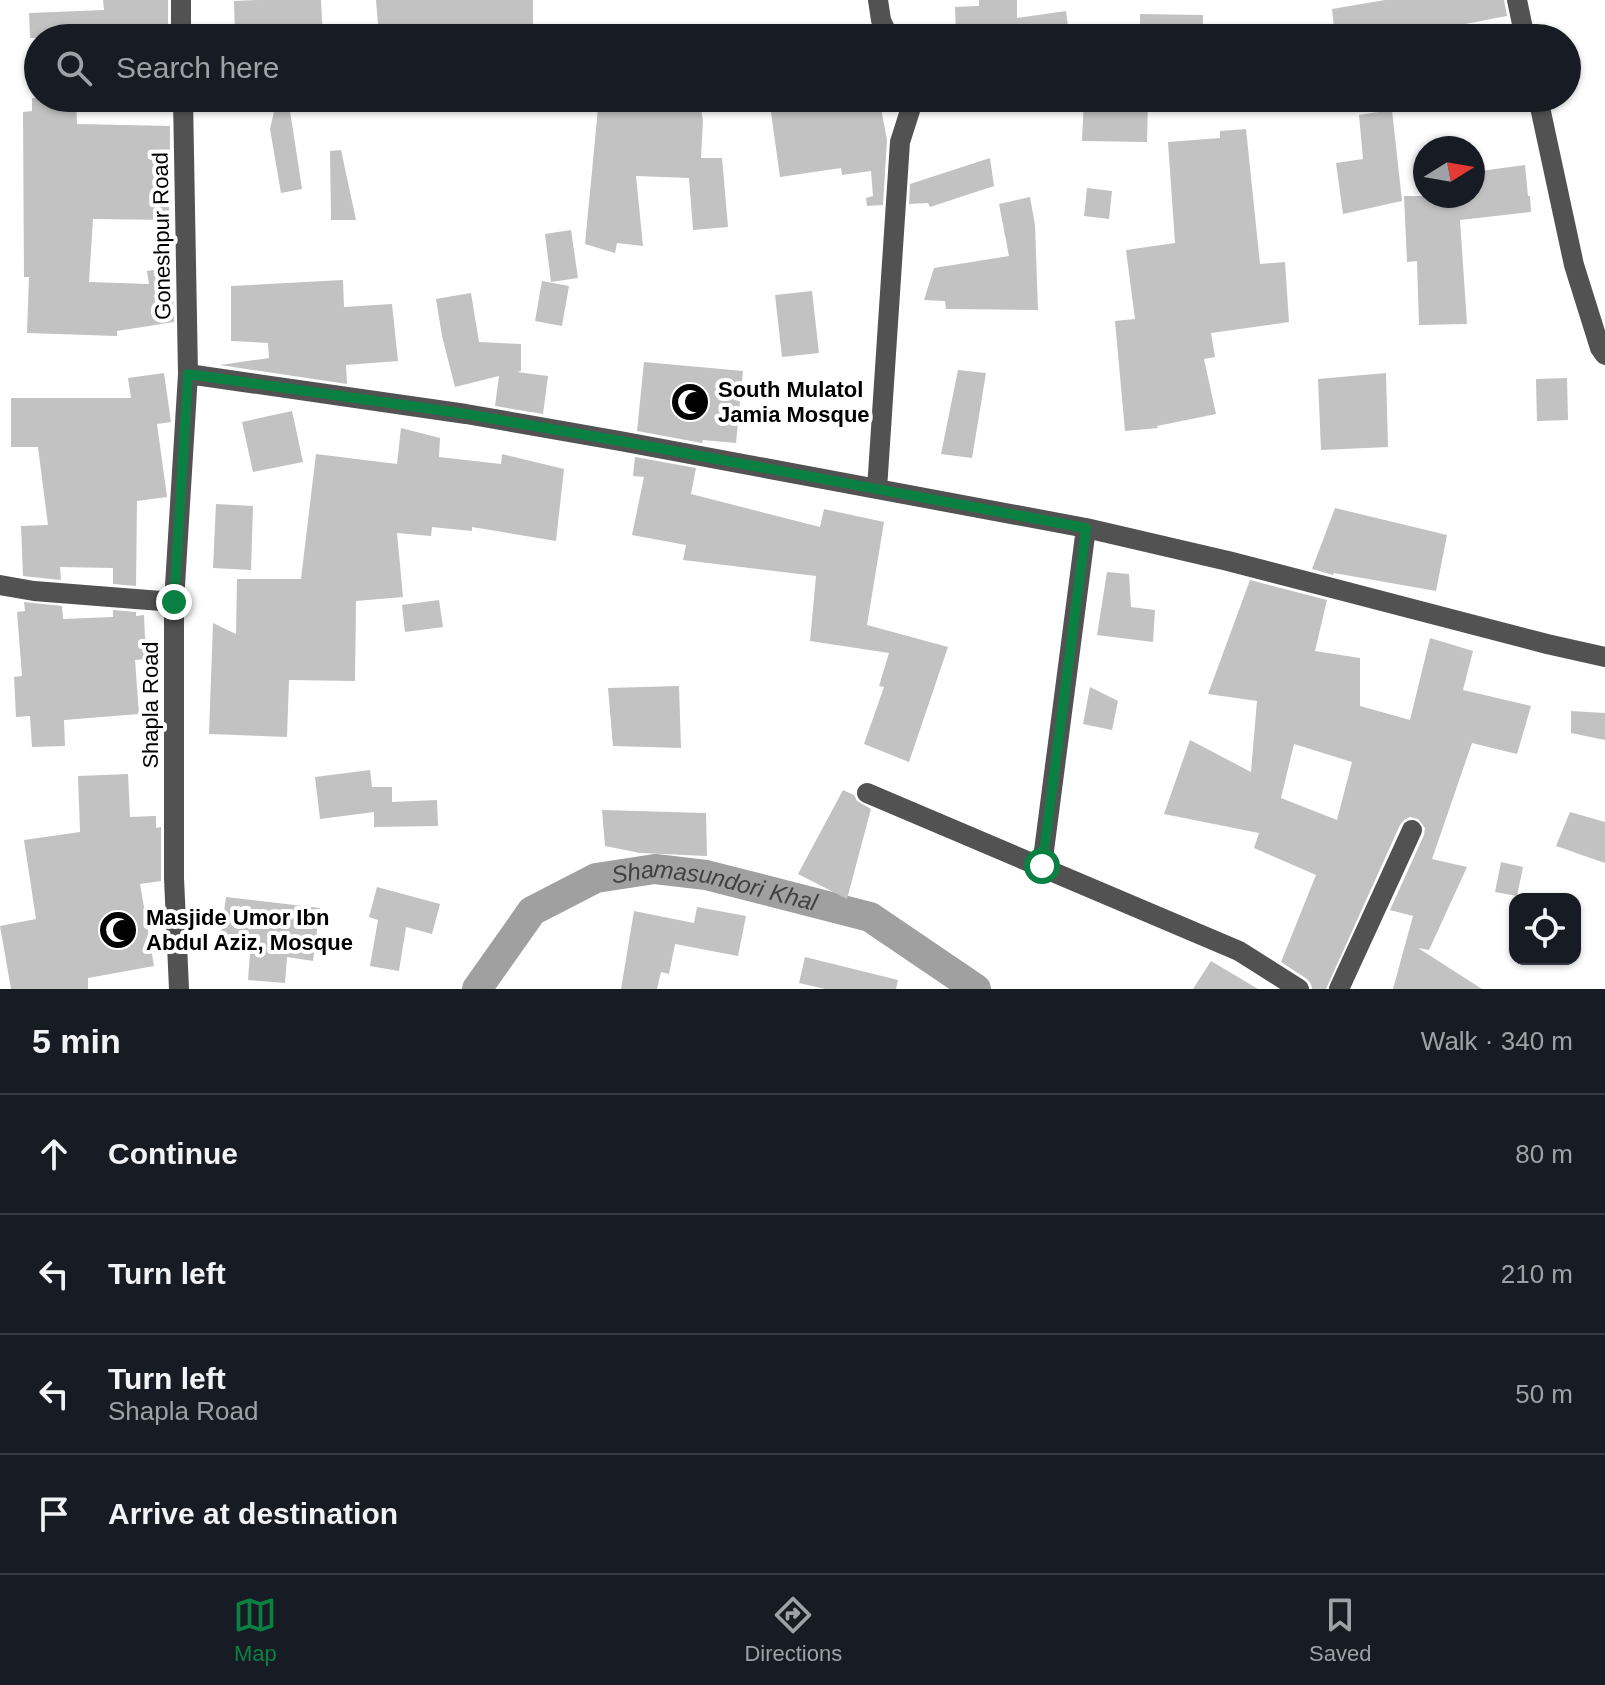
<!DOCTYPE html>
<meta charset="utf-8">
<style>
:root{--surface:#171b24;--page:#20242c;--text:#f1f3f6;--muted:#9ea1a6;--line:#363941;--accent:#0b8043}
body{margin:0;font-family:Arial,sans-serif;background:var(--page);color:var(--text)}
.controls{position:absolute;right:24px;bottom:24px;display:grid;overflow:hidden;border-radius:16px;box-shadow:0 2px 6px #0004}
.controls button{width:72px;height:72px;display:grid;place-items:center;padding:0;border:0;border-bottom:2px solid var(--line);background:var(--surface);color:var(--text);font:40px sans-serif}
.compass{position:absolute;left:1413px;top:136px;width:72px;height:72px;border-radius:50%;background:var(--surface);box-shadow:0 2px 6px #0004;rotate:79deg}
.stop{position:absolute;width:24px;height:24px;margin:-18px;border:6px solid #0b8043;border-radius:50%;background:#fff}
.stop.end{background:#0b8043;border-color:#fff;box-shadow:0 2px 8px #0008}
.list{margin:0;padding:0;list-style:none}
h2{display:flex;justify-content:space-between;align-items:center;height:104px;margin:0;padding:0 32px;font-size:34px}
h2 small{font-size:26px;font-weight:400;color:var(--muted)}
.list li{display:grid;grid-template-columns:52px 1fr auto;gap:24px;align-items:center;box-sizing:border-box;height:120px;padding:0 32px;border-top:2px solid var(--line)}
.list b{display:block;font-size:30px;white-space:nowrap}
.list p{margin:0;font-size:26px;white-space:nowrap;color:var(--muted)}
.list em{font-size:26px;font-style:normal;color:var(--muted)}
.icon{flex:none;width:44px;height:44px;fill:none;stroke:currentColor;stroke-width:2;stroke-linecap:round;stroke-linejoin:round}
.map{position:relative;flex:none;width:1605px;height:989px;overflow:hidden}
.search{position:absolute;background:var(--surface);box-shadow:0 2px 6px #0004;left:24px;right:24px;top:24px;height:88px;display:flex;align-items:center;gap:20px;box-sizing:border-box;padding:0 28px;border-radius:44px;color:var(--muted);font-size:30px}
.sheet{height:584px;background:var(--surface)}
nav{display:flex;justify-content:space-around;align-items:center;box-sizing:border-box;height:112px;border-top:2px solid var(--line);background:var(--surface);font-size:22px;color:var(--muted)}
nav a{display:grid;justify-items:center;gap:4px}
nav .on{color:var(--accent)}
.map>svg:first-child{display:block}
</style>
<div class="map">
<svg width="1605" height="989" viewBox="0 0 1605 989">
<rect width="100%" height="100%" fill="#fff"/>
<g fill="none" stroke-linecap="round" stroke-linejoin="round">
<path stroke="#a0a0a0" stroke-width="30" id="s1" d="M477,989l55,-78 64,-33 59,-9 51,6 164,42 106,72"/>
</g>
<path fill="#c2c2c2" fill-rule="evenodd" d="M103,0h65v38h-138l-1,-25 75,-3z
M258,0h63l2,38h-59v-3l-29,2 -1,-36z
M376,0h157v38h-154z
M979,0h38v18l49,-7 3,24 -17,3h-96l-1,-31 24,-1z
M1385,0h119l3,16 -63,12v4l-48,6h-61l-3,-29z
M1140,14l63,1v23h-63z
M32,98h44l1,26 93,2 -1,94 -76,-1 -4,63 60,2 -2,-13 25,-4 2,55 -57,9v5l-90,-3 2,-56h-5l-1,-165 9,-1z
M277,98h11l14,91 -21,4 -11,-64z
M599,98h100l4,22 -2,38h21l6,69 -35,3 -4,-52 -53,-2 7,70 -26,-3 -2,10 -30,-9z
M769,98h110l8,42 -4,65 -16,1 -1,-8 7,-2 -2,-25 -29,4 -1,-7 -61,9z
M1084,98h64l-1,44 -65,-1z
M1392,110l10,91 -59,13 -7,-51 27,-4 -4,-44z
M1246,129l14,135 25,-2 4,60 -78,11 4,24 -11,2 12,55 -59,12 1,2 -33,3 -10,-110 20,-2 -9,-69 49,-7 -7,-101 52,-4v-7z
M341,150l15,70h-25l-1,-69z
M990,158l4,28 -64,21 -2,-4 -19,1 1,-20z
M1525,165l3,31h2l1,16 -71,8 7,104 -48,1 -2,-64 -10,1 -3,-66h69v-24z
M1087,188l25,3 -3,28 -25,-3z
M1030,197l5,28 3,85 -92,-1 -1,-8 -21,-1 10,-32 75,-12 -10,-52z
M571,230l7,48 -27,4 -6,-48z
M343,280l1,27 48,-3 6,57 -52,4 1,19 -127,-19 49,-7 -1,-15 -37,-2v-55z
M542,281l27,5 -7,40 -27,-5z
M812,291l7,62 -37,4 -7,-62z
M471,293l8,49 42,2v27l-4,1 31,4 -5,38 -48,-8 4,-30 -44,11 -13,-51 -6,-37z
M644,362l99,9 -7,72 -33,-3 -1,3 -65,-12z
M958,370l28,3 -14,85 -31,-4z
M164,373l7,49 -14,2 10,73 -30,4 -1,85 -23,-2v-16l-53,-1 1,13 -38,-4 -2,-50 27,-1 -10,-78h-27v-49h120l-3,-20z
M1386,373l2,74 -67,3 -3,-71z
M1567,378l1,42 -31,1 -1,-42z
M292,411l11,51 -50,10 -11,-50z
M401,428l39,10 -1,19 62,7 1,-10 62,15 -8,72 -84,-14v4l-40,-4 -1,9 -34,-3 6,64 -47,4 -1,80 -66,-1 -2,57 -78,-3 4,-111 23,11 1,-55h64l15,-125 81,10z
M635,457l61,11 -5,26 129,33 4,-18 60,13 -17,103 81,22 -39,115 -45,-18 20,-57 -5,-1 10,-33 -79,-12 6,-65 -133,-16 3,-15 -54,-10 12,-58 -11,-1z
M216,504l37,2 -2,64 -38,-2z
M1335,508l112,27 -11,56 -102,-18 -1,2 -21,-6z
M1107,572l22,2 2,33 24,3 -2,32 -56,-7z
M1250,580l77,20 -12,51 45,7v48l50,14 20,-82 43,13 -10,39 68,16 -14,48 -45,-11 -40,116 35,8 -38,83 -11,-2 64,41h-89l20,-73 -23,-6 34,-75 1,-7 -7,-9 -8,-2 -6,3 -4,5 -74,164h-14l-1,-5 -4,-5 -26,-17 35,-87 -62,-27 5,-15 -95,-19 26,-74 61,32 6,-71 -49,-7zM1294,744l58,18 -15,58 -56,-22z
M439,600l4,27 -38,5 -3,-27z
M24,602l38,4 1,13 50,-2v-7l23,2v4l8,-1 2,44 -11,1 4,54 -75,6 1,26 -33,1 -2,-31 -14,1 -2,-40 8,-1 -5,-64 8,-1z
M679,686l2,62 -68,-2 -5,-58z
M1090,687l28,14 -6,29 -29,-6z
M1571,711l34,2v27l-34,-7z
M370,770l2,17h20v15l45,-2 1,26 -64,1v-15l-54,7 -5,-42z
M128,774l2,43 26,-1v12l5,-1v54l-21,3 14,82 -66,12v11h-77l-11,-63 36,-7 -12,-79 56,-8 -2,-56z
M843,790l11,5 3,6 14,8 -24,90 -49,-25z
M602,810l104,3 1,43 -67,-3 -35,-7z
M1570,812l35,10v41l-49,-17z
M1501,862l22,5 -6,29 -22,-4z
M377,887l63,17 -8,30 -26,-7 -7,44 -29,-5 8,-46 -9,-3z
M226,897l94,11 -7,53 -26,-4 -2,26 -37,-3 2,-27 -31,-4z
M697,907l49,9 -8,40 -63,-12 -6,30 -8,-2 -4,17h-36l13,-78 60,12z
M805,957l93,23 -2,9h-71l-26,-6z
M1211,961l47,28h-65z"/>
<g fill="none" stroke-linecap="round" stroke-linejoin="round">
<path stroke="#525252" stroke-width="20" d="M181,0v38
M878,0l3,20 8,18
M1517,0l8,38
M1538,98l36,167 26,83 5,7
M188,374l278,40 154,27 466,87 142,33 319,83 58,13
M877,489l23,-347 14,-44
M0,585l34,6 140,11
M867,793l372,158 60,38
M1042,866l44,-338
M179,989l-5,-111v-276l14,-228 -5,-276
M1339,989l73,-159"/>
</g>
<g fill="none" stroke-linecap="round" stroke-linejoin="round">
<path stroke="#0b8043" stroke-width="10" d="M174,602l14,-228 278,40 154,27 466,87 -44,338"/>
</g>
<defs>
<symbol id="mosque-disc" viewBox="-11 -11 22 22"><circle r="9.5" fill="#000" stroke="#fff"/><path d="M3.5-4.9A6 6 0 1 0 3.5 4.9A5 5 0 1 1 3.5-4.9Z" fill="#fff"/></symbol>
</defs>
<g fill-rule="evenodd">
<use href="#mosque-disc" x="668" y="380" width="44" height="44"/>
<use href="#mosque-disc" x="96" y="908" width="44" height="44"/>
</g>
<g text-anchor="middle" stroke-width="8" stroke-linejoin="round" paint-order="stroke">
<g font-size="22" fill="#000" stroke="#fff">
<text transform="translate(161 236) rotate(-91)" y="8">Goneshpur Road</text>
<text transform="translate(150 705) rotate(-90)" y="8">Shapla Road</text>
</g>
<g font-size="22" font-weight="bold" fill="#000" stroke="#fff" text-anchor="start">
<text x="718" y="397">South Mulatol<tspan x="718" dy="25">Jamia Mosque</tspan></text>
<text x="146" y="925">Masjide Umor Ibn<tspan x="146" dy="25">Abdul Aziz, Mosque</tspan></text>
</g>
<g font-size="24" font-style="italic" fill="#414141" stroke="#fff">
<text dy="8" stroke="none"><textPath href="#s1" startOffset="288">Shamasundori Khal</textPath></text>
</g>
</g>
</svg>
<div class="controls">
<button><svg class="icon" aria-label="locate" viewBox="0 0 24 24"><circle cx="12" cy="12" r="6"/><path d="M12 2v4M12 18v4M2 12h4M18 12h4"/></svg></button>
</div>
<svg class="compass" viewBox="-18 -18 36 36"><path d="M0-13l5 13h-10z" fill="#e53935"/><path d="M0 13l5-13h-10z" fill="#9ea1a6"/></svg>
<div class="stop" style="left:1042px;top:866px"></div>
<div class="stop end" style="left:174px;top:602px"></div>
<div class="search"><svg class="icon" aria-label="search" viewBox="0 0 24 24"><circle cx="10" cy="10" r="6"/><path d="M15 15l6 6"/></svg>Search here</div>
</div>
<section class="sheet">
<h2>5 min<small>Walk · 340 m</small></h2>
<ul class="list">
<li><svg class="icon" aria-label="ahead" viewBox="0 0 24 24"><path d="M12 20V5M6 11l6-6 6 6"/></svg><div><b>Continue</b></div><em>80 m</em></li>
<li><svg class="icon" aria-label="left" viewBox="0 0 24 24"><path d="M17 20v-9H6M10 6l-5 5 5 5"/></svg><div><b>Turn left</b></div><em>210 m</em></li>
<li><svg class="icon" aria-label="left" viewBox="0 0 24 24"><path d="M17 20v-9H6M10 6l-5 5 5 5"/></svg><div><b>Turn left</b><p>Shapla Road</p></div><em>50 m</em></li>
<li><svg class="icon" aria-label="arrive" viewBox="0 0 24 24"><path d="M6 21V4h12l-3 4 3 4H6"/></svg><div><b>Arrive at destination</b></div></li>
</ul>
</section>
<nav>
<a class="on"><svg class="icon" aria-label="map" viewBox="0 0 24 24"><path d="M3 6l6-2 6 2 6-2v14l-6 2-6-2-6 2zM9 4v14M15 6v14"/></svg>Map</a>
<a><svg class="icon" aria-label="directions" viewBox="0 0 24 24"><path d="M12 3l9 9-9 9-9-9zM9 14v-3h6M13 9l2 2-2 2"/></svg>Directions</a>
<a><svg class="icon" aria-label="saved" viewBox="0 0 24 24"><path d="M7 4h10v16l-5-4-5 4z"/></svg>Saved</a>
</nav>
